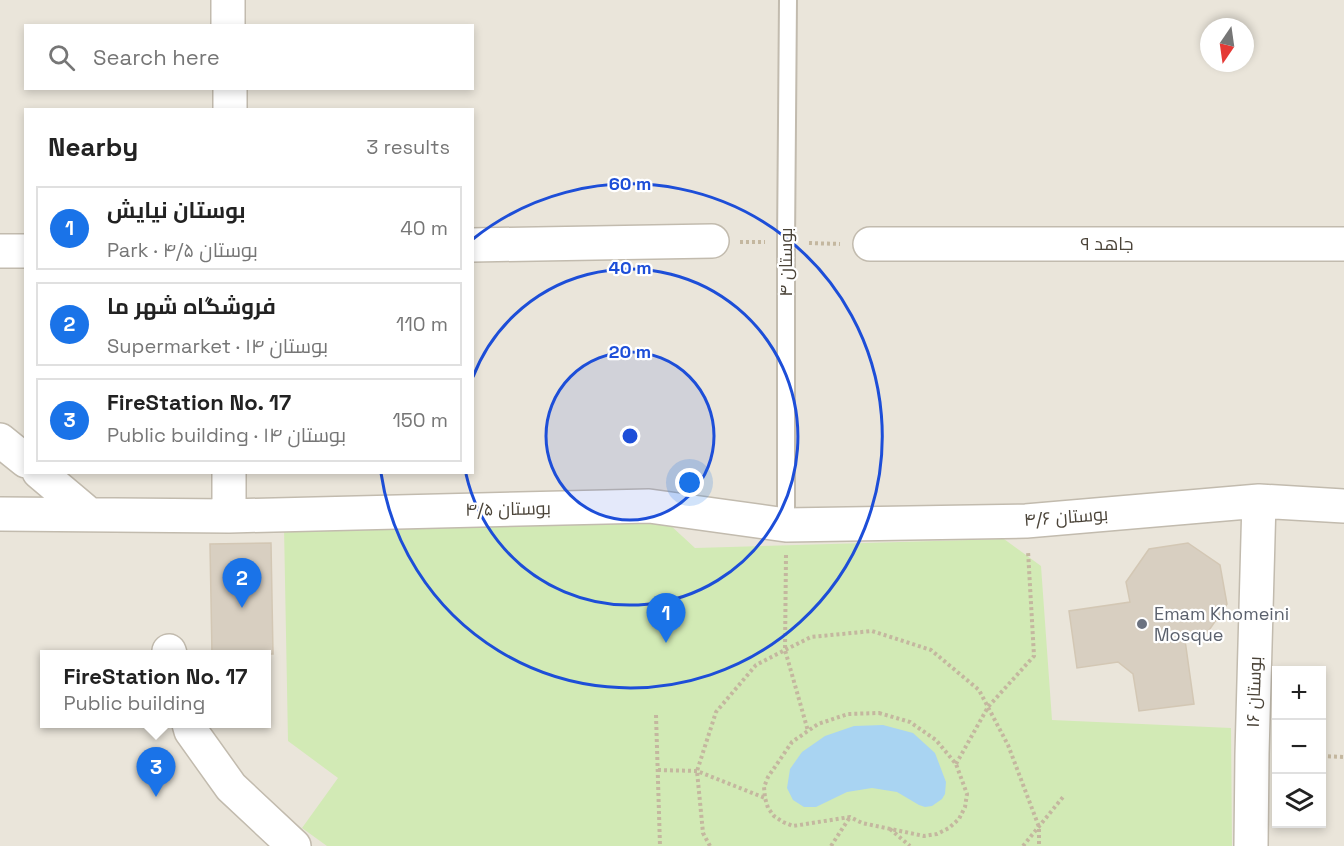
<!DOCTYPE html>
<meta charset="utf-8">
<style>
:root{--surface:#fff;--page:#f6f6f6;--text:#222;--muted:#767676;--line:#e0e0e0;--accent:#1a73e8}
body{margin:0;font-family:"Space Grotesk",Cairo,sans-serif;background:var(--page);color:var(--text)}
.controls{position:absolute;right:18px;bottom:18px;display:grid;overflow:hidden;border-radius:0px;box-shadow:0 3px 9px #0003}
.controls button{width:54px;height:54px;display:grid;place-items:center;padding:0;border:0;border-bottom:2px solid var(--line);background:var(--surface);color:var(--text);font:30px sans-serif}
.compass{position:absolute;left:1200px;top:18px;width:54px;height:54px;border-radius:50%;background:var(--surface);box-shadow:0 3px 9px #0003;rotate:193deg}
.you{position:absolute;left:690px;top:483px;width:21px;height:21px;margin:-15px;border:4px solid #fff;border-radius:50%;background:#1a73e8;box-shadow:0 0 0 9px #1a73e833}
.badge{display:grid;place-items:center;width:39px;height:39px;border-radius:50%;background:var(--accent);color:#fff;font-size:20px;font-weight:700}
.pin{position:absolute;translate:-50% -50px;filter:drop-shadow(0 2px 3px #0008)}
.pin::after{content:'';position:absolute;top:32px;width:21px;height:18px;background:inherit;clip-path:polygon(0 0,100% 0,50% 100%)}
.popup{position:absolute;left:40px;top:650px;width:231px;height:78px;box-sizing:border-box;display:grid;place-content:center;border-radius:0px;background:var(--surface);filter:drop-shadow(0 2px 4px #0005);font-size:20px;white-space:nowrap;color:var(--muted)}
.popup b{font-size:22px;color:var(--text)}
.popup::after{content:'';position:absolute;left:50%;top:100%;margin-left:-12px;border:12px solid transparent;border-top-color:var(--surface)}
.list{margin:0;padding:0;list-style:none}
h2{display:flex;justify-content:space-between;align-items:center;height:78px;margin:0;padding:0 24px;font-size:26px}
h2 small{font-size:20px;font-weight:400;color:var(--muted)}
.list li{display:grid;grid-template-columns:39px 1fr auto;gap:18px;align-items:center;box-sizing:border-box;height:84px;margin:0 12px 12px;padding:0 12px;border:2px solid var(--line);border-radius:0px}
.list b{display:block;font-size:22px;white-space:nowrap}
.list p{margin:0;font-size:20px;white-space:nowrap;color:var(--muted)}
.list em{font-size:20px;font-style:normal;color:var(--muted)}
.icon{flex:none;width:33px;height:33px;fill:none;stroke:currentColor;stroke-width:2;stroke-linecap:round;stroke-linejoin:round}
.map{position:relative;flex:none;width:1344px;height:846px;overflow:hidden}
.search{position:absolute;background:var(--surface);box-shadow:0 3px 9px #0003;left:24px;top:24px;width:450px;height:66px;display:flex;align-items:center;gap:15px;box-sizing:border-box;padding:0 21px;border-radius:0px;color:var(--muted);font-size:22px}
.panel{position:absolute;background:var(--surface);box-shadow:0 3px 9px #0003;left:24px;top:108px;width:450px;height:366px;border-radius:0px}
.map>svg:first-child{display:block}
</style>
<div class="map">
<svg width="1344" height="846" viewBox="0 0 1344 846">
<rect width="100%" height="100%" fill="#f6f3ec"/>
<path fill="#eae5da" fill-rule="evenodd" d="M0,0h1344v846h-1344zM26,26h446v62h-446zM1209,27h36v36h-36zM26,110h446v362h-446zM45,654h222v70h-222zM1276,670h46v154h-46z"/>
<path fill="#d2eab5" d="M656,512l39,36 309,-9 37,27 11,154 179,8 1,118h-905l-25,-18 36,-50 -50,-37 -4,-214z"/>
<path fill="#a9d4f2" d="M883,725l30,8 22,20 11,29 -1,12 -3,5 -10,7 -7,1 -6,-2 -22,-13 -25,-4 -25,4 -31,15h-12l-11,-7 -6,-12 3,-19 12,-17 23,-16 29,-10z"/>
<path fill="#d8cfc1" stroke="#d3c7b4" stroke-width="1.5" d="M271,543l2,111h-61l-2,-110z
M1188,543l32,22 7,39 -22,32 -20,4 9,64 -55,7 -6,-37 -15,-12 -41,6 -8,-57 61,-9 -4,-20 23,-33z"/>
<g fill="none" stroke-linecap="round" stroke-linejoin="round">
<defs>
<path id="service" d="M786,525v-282l2,-243"/>
<path id="minor" d="M228,0v26
M230,88v22
M870,244h474
M472,245l240,-4
M0,251h26
M0,440l26,21
M39,472l51,43
M0,514l229,2 420,-10 137,19 240,-4 233,-20 85,5
M229,516v-44
M169,651l1,3
M189,724l2,7 40,56 63,59
M1251,846l1,-92 7,-253"/>
</defs>
<use href="#service" stroke="#c2bbae" stroke-width="20"/>
<use href="#minor" stroke="#c2bbae" stroke-width="36"/>
<path stroke="#c4b79f" stroke-width="4" stroke-dasharray="3 3" stroke-linecap="butt" d="M740,242h25
M809,243l31,1
M786,555l-1,95 23,81
M879,713l31,9 26,18 20,24 11,30 -2,13 -6,12 -10,9 -12,6 -13,2 -62,-13 -12,-6 -57,9 -10,-4 -9,-6 -6,-8 -3,-10 -1,-11 4,-10 24,-35 26,-18 30,-10z
M656,715l4,131
M1322,756l22,1
M956,764l32,-57 46,-51 -6,-105
M658,770l39,1 68,27
M890,829l20,17
M710,846l-7,-13 -6,-62 19,-59 40,-47 29,-15 26,-13 61,-6 59,19 48,40 29,55 31,82v19
M831,846l19,-29
M1023,846l40,-49"/>
<use href="#service" stroke="#fff" stroke-width="16"/>
<use href="#minor" stroke="#fff" stroke-width="33"/>
</g>
<circle cx="630" cy="436" r="84" fill="#1d4ed8" fill-opacity=".12"/>
<g fill="none" stroke="#1d4ed8" stroke-width="3">
<circle cx="630" cy="436" r="84"/>
<path d="M473 377A168 168 0 1 1 466 474"/>
<path d="M473 239A252 252 0 1 1 381 473"/>
</g>
<circle fill="#6b7280" stroke="#fff" stroke-width="2" cx="1142" cy="624" r="6"/>
<g text-anchor="middle" stroke-width="4.5" stroke-linejoin="round" paint-order="stroke">
<g font-size="18" fill="#4b4439" stroke="#fff">
<text x="1107" y="250">جاهد ۹</text>
<text transform="translate(786 262) rotate(-90)" y="6">بوستان ۴</text>
<text transform="translate(508 509) rotate(-1)" y="6">بوستان ۴/۵</text>
<text transform="translate(1066 517) rotate(-4)" y="6">بوستان ۴/۶</text>
<text transform="translate(1254 692) rotate(-88)" y="6">بوستان ۱۶</text>
</g>
<g font-size="18" fill="#5b616d" stroke="#fff" text-anchor="start">
<text x="1154" y="620">Emam Khomeini<tspan x="1154" dy="21">Mosque</tspan></text>
</g>
</g>
<circle cx="630" cy="436" r="9" fill="#1d4ed8" stroke="#fff" stroke-width="3"/>
<g font-size="18" text-anchor="middle" font-weight="bold" fill="#1d4ed8" stroke="#fff" stroke-width="4.5" stroke-linejoin="round" paint-order="stroke">
<text x="630" y="190">60 m</text>
<text x="630" y="274">40 m</text>
<text x="630" y="358">20 m</text>
</g>
</svg>
<div class="controls">
<button>+</button>
<button>−</button>
<button><svg class="icon" aria-label="layers" viewBox="0 0 24 24"><path d="M12 4l9 5-9 5-9-5zM3 14l9 5 9-5"/></svg></button>
</div>
<svg class="compass" viewBox="-18 -18 36 36"><path d="M0-13l5 13h-10z" fill="#e53935"/><path d="M0 13l5-13h-10z" fill="#767676"/></svg>
<div class="you"></div>
<div class="pin badge" style="left:666px;top:643px">1</div>
<div class="pin badge" style="left:242px;top:608px">2</div>
<div class="pin badge" style="left:156px;top:797px">3</div>
<div class="popup"><b>FireStation No. 17</b>Public building</div>
<div class="search"><svg class="icon" aria-label="search" viewBox="0 0 24 24"><circle cx="10" cy="10" r="6"/><path d="M15 15l6 6"/></svg>Search here</div>
<section class="panel">
<h2>Nearby<small>3 results</small></h2>
<ul class="list">
<li><span class="badge">1</span><div><b>بوستان نیایش</b><p>Park · بوستان ۴/۵</p></div><em>40 m</em></li>
<li><span class="badge">2</span><div><b>فروشگاه شهر ما</b><p>Supermarket · بوستان ۱۴</p></div><em>110 m</em></li>
<li><span class="badge">3</span><div><b>FireStation No. 17</b><p>Public building · بوستان ۱۴</p></div><em>150 m</em></li>
</ul>
</section>
</div>
